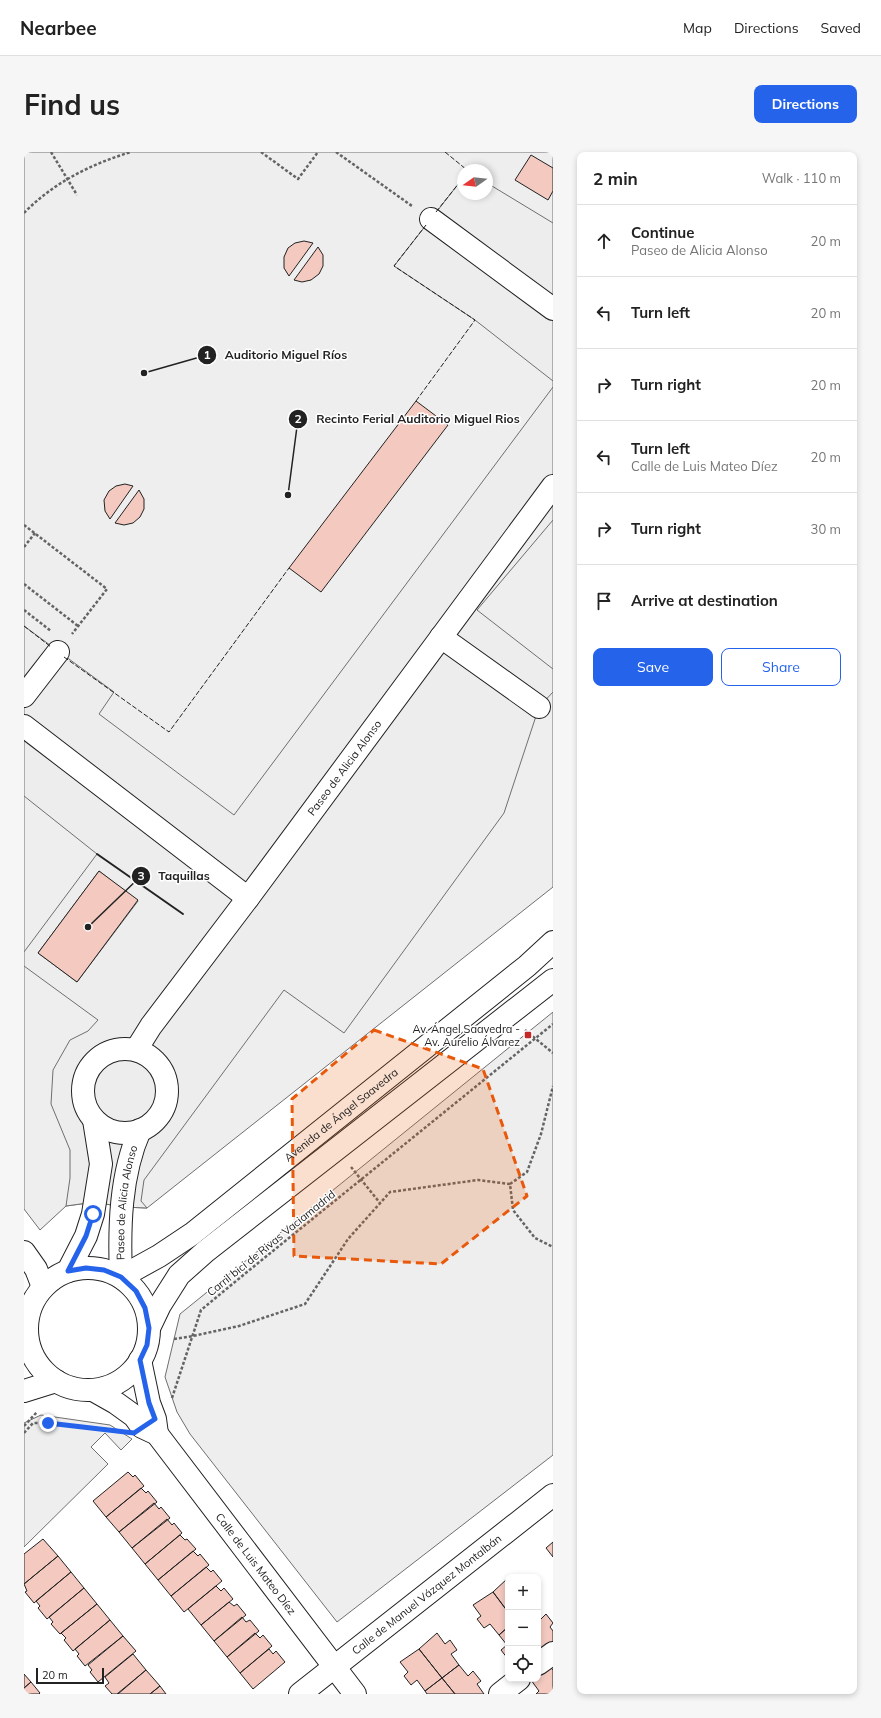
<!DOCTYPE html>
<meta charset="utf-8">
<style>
:root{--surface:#fff;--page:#f6f6f6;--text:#222;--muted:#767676;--line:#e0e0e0;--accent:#2563eb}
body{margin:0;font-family:Mulish,sans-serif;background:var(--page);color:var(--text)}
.controls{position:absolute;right:12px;bottom:12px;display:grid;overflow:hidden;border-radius:8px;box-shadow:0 2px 6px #0003}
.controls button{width:36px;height:36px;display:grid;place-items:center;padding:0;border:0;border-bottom:1px solid var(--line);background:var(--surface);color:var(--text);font:20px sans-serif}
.compass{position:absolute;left:433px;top:12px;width:36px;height:36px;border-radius:50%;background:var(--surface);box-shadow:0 2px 6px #0003;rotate:256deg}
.scale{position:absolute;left:12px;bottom:10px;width:68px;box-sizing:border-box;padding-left:4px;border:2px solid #222;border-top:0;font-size:11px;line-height:14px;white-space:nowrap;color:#222;-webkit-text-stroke:3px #fff;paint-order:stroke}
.stop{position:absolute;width:12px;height:12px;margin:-9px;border:3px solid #2563eb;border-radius:50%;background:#fff}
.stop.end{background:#2563eb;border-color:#fff;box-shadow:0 1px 4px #0008}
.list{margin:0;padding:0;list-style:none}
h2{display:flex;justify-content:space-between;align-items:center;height:52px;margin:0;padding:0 16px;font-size:17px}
h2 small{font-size:13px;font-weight:400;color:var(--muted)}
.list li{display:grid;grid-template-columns:26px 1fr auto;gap:12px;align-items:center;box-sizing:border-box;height:72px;padding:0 16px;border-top:1px solid var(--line)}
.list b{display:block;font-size:15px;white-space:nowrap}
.list p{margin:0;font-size:13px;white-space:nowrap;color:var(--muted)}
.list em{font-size:13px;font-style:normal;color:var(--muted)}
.actions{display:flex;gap:8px;padding:12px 16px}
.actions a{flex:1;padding:9px 0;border:1px solid var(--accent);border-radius:8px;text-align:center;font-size:14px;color:var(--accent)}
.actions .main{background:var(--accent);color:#fff}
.icon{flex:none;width:22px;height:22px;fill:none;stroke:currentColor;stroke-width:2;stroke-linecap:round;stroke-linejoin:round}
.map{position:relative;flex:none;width:529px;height:1542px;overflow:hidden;border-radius:8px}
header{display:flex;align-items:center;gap:24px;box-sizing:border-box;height:56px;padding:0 20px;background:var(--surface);border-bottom:1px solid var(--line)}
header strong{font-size:19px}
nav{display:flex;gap:22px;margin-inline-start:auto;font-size:14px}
.intro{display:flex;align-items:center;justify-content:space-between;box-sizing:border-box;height:96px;padding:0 24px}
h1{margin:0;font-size:28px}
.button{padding:10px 18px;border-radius:8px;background:var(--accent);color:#fff;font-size:14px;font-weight:700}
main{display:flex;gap:24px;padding:0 24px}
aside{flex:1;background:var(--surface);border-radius:8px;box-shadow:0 2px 6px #0003}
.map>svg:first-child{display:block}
</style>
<header>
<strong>Nearbee</strong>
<nav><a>Map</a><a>Directions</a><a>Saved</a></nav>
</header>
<div class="intro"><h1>Find us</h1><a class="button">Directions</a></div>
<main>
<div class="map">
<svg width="529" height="1542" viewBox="0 0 529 1542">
<rect width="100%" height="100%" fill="#fff"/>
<path fill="#eee" stroke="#6f6f6f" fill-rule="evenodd" d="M0,0h529v735l-406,321 -25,-1 -27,-5 -29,4 -26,24 -16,-21zM439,18h24v24h-24z
M529,860v443l-216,167 -147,-188 -13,-22 -12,-35 15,-63z
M17,1263l69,10 22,14 -11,11 -16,-17 -14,14 17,17 -84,83v-124z"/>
<path fill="#ededed" stroke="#6f6f6f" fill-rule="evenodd" d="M439,26v16h24v-11l66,40v158l-78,-61 -81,-54z
M529,235v133l-76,90 76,59v23l-14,15 -35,106 -160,220 -60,-43 -140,190 -3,21 6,7 -25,-1 -27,-5 -29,4 4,-28v-28l-19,-46 2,-34 17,-30 18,-9 10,-11 -74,-54v-14l73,-98 -73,-58v-170l90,66 -15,22 135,101zM75,719l39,30 -61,81 -39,-29z"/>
<path fill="#f3c9c0" stroke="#222" d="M507,3l22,13v23l-5,9 -33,-20z
M280,89l9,2 -24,33 -5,-8v-11l4,-9 7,-5z
M294,95l5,8v11l-4,8 -8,6 -9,2 -8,-2z
M392,249l32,24 -127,167 -32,-24z
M101,332l8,2 -23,33 -5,-8 -1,-11 5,-9 7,-5z
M115,338l5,9v10l-4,8 -7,6 -9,2 -9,-2z
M75,719l39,29 -61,82 -39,-29z
M104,1320l5,5 2,-2 9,11 -38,31 -13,-16z
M117,1336l5,5 2,-2 9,11 -38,30 -13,-15z
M130,1351l5,6 2,-2 9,11 -38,30 -13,-16z
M143,1367l5,6 2,-2 8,10 -37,31 -13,-16z
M156,1383l5,5 2,-1 9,10 -38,31 -13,-16z
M19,1387l15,17 -34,28v-30z
M529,1390v15l-7,-9z
M169,1399l5,5 2,-2 9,11 -38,31 -13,-16z
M34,1404l13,16 -37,31 -9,-11 2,-1 -3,-7z
M182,1415l5,5 2,-2 9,11 -38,31 -13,-16z
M47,1420l13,16 -37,31 -9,-11 2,-2 -4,-5z
M484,1426v34l-15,-20z
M192,1434l5,5 3,-3 9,11 -32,26 -13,-16z
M60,1436l13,16 -37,30 -9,-10 2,-2 -4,-5z
M469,1440l15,20v15l-9,8 -9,-11 -6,4 -7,-9 4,-3 -8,-11z
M205,1450l5,4 3,-2 9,11 -32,26 -13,-16z
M73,1452l13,16 -37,31 -9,-11 2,-2 -5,-5z
M522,1462l7,9 -3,4 3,4v11l-3,2 -1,-1 -10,8 -1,-36 3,4z
M218,1465l4,5 4,-2 9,11 -32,26 -13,-16z
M86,1468l13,16 -38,30 -8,-10 2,-2 -4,-5z
M484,1475v32l-7,-9 6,-5 -8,-10z
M231,1481l5,5 3,-3 9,11 -32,27 -13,-16z
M413,1481l8,11 5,-4 7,10 -6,4 8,11 -17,13 -23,-29z
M99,1484l13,15 -38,31 -8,-10 2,-2 -4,-5z
M245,1497l4,5 3,-3 9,11 -32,27 -13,-16z
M395,1497l23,29 -17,13 -8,-11 -6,5 -7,-9 4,-4 -8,-10z
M109,1502l13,16 -29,24h-5l-7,-8 4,-3 -4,-6z
M435,1513l9,11 5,-5 8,10 -4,3 7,10h-29l-13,-16z
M526,1514l3,4v24h-17l3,-3 -8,-11 7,-1v-4z
M122,1518l14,16 -10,8h-32z
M0,1522l7,8 -7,6z
M418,1526l13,16h-28l-2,-3z
M7,1530l9,11 -1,1h-15v-6z
M136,1534l6,8h-16z"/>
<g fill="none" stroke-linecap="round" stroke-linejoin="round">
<defs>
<g id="minor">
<path d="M407,67l122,90"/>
<path d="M417,485l98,70"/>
<path d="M0,544l34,-44"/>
<path d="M0,574l224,172"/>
<circle cx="101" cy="939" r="42"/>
<path id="s1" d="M112,898l15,-24 97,-128 305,-412"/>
<path d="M0,1100l12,17 7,18"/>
<circle cx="64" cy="1177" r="61"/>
<path d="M44,1119l18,-35 7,-22 8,-50 -7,-44"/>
<path id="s2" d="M97,1125l38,-21 33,-22 335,-268 26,-24"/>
<path id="s3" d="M97,1125c-2,-49 -1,-102 19,-147"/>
<path d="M125,1176l11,-23 19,-30 27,-24 347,-271"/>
<path d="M116,1208l9,43 6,16 2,15"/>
<path id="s4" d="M69,1238l23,13 18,13 8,11 15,7 198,260"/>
<path d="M0,1239l32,-10"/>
<path d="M514,1512l15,-11"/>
<path id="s5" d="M276,1542l253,-199"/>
<path d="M476,1542l19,-15"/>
</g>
</defs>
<use href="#minor" stroke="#222" stroke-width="24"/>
<path stroke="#646464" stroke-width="2.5" stroke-dasharray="3 2" stroke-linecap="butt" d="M27,0l26,43
M237,0l37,27 20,-27
M312,0l76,54
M0,61c29,-30 67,-49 107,-61
M0,373l83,64 -35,45
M0,395l11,-14
M0,432l54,42
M0,458l27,21
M501,878l28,23
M327,1015l29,36
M486,1032l17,-12 14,-38 12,-48
M150,1187l19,-3 46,-10 66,-22 43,-65 42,-47 88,-12 32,4 3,26 22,28 18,9
M148,1246l29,-88 46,-38 306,-248
M0,1274l13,-14
M0,1281l9,-10h15l66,7"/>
<use href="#minor" stroke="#fff" stroke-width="22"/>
<path stroke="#222" stroke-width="1" stroke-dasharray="5 2" stroke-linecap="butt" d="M421,0l22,18
M412,60l27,-34
M392,249l59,-81 -81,-54 32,-41
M0,474l27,21
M40,505l105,75 120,-164"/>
<path stroke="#222" stroke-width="2" d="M73,702l86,60"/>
</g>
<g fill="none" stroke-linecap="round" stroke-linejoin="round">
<path stroke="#2563eb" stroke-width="5" d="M24,1271l86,10 21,-14 -6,-16 -9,-43 7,-15 2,-17 -4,-20 -9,-17 -15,-14 -17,-7 -18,-2 -18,3 18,-35 7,-22"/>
</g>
<path fill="#e8590c" fill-opacity="0.2" stroke="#e8590c" stroke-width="3" stroke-dasharray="8 5" stroke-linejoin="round" d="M350,878l109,39 44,127 -86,68 -147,-8 -2,-157z"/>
<rect fill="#c62828" stroke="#fff" stroke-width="1.5" x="500" y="879" width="8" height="8" rx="2"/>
<g text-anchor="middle" stroke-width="3" stroke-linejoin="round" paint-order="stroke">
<g font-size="11" fill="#222" stroke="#fff">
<text dy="4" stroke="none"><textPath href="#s1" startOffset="351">Paseo de Alicia Alonso</textPath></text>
<text dy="4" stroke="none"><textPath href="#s2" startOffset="274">Avenida de Ángel Saavedra</textPath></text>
<text dy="4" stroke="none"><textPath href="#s3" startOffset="75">Paseo de Alicia Alonso</textPath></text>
<text transform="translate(247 1091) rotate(-39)" y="4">Carril bici de Rivas Vaciamadrid</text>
<text dy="4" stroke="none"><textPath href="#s4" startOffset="242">Calle de Luis Mateo Díez</textPath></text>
<text dy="4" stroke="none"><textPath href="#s5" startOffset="161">Calle de Manuel Vázquez Montalbán</textPath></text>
</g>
<g font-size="11" fill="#222" stroke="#fff" text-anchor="end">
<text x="496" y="881">Av. Ángel Saavedra -<tspan x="496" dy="13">Av. Aurelio Álvarez</tspan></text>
</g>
</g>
<path fill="none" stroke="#222" stroke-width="1.5" d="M120 221L183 203M264 343L274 267M64 775L117 724"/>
<g fill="#222" stroke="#fff" stroke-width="1.5">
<circle cx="120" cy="221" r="4"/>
<circle cx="264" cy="343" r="4"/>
<circle cx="64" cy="775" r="4"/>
<circle cx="183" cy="203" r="10"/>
<circle cx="274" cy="267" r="10"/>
<circle cx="117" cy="724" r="10"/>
</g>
<g font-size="12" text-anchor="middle" font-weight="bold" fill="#fff">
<text x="183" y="207">1</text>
<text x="274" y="271">2</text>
<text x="117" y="728">3</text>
</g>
<g font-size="12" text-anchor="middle" font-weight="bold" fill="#222" stroke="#fff" stroke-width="3" stroke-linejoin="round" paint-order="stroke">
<text x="262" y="207">Auditorio Miguel Ríos</text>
<text x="394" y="271">Recinto Ferial Auditorio Miguel Rios</text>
<text x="160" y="728">Taquillas</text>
</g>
</svg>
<div class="controls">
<button>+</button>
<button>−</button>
<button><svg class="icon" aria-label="locate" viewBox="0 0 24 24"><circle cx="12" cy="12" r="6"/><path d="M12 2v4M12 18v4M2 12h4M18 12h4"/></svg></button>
</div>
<svg class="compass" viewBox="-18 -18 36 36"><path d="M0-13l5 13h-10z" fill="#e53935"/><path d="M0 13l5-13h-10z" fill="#767676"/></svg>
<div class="scale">20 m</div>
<div class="stop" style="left:69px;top:1062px"></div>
<div class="stop end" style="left:24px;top:1271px"></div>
</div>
<aside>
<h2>2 min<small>Walk · 110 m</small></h2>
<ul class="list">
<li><svg class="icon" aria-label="ahead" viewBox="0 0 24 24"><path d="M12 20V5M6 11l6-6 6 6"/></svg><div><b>Continue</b><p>Paseo de Alicia Alonso</p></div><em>20 m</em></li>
<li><svg class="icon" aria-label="left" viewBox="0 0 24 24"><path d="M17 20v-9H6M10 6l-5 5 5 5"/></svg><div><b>Turn left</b></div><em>20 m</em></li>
<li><svg class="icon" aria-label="right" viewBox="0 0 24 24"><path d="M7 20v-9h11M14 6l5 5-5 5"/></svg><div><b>Turn right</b></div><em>20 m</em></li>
<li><svg class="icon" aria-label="left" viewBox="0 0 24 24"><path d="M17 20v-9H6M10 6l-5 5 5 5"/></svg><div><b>Turn left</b><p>Calle de Luis Mateo Díez</p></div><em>20 m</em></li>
<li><svg class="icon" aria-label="right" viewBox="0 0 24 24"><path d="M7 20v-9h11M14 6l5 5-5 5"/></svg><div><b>Turn right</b></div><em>30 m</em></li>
<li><svg class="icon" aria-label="arrive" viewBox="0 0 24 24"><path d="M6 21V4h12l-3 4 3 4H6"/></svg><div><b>Arrive at destination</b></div></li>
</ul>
<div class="actions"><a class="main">Save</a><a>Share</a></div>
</aside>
</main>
